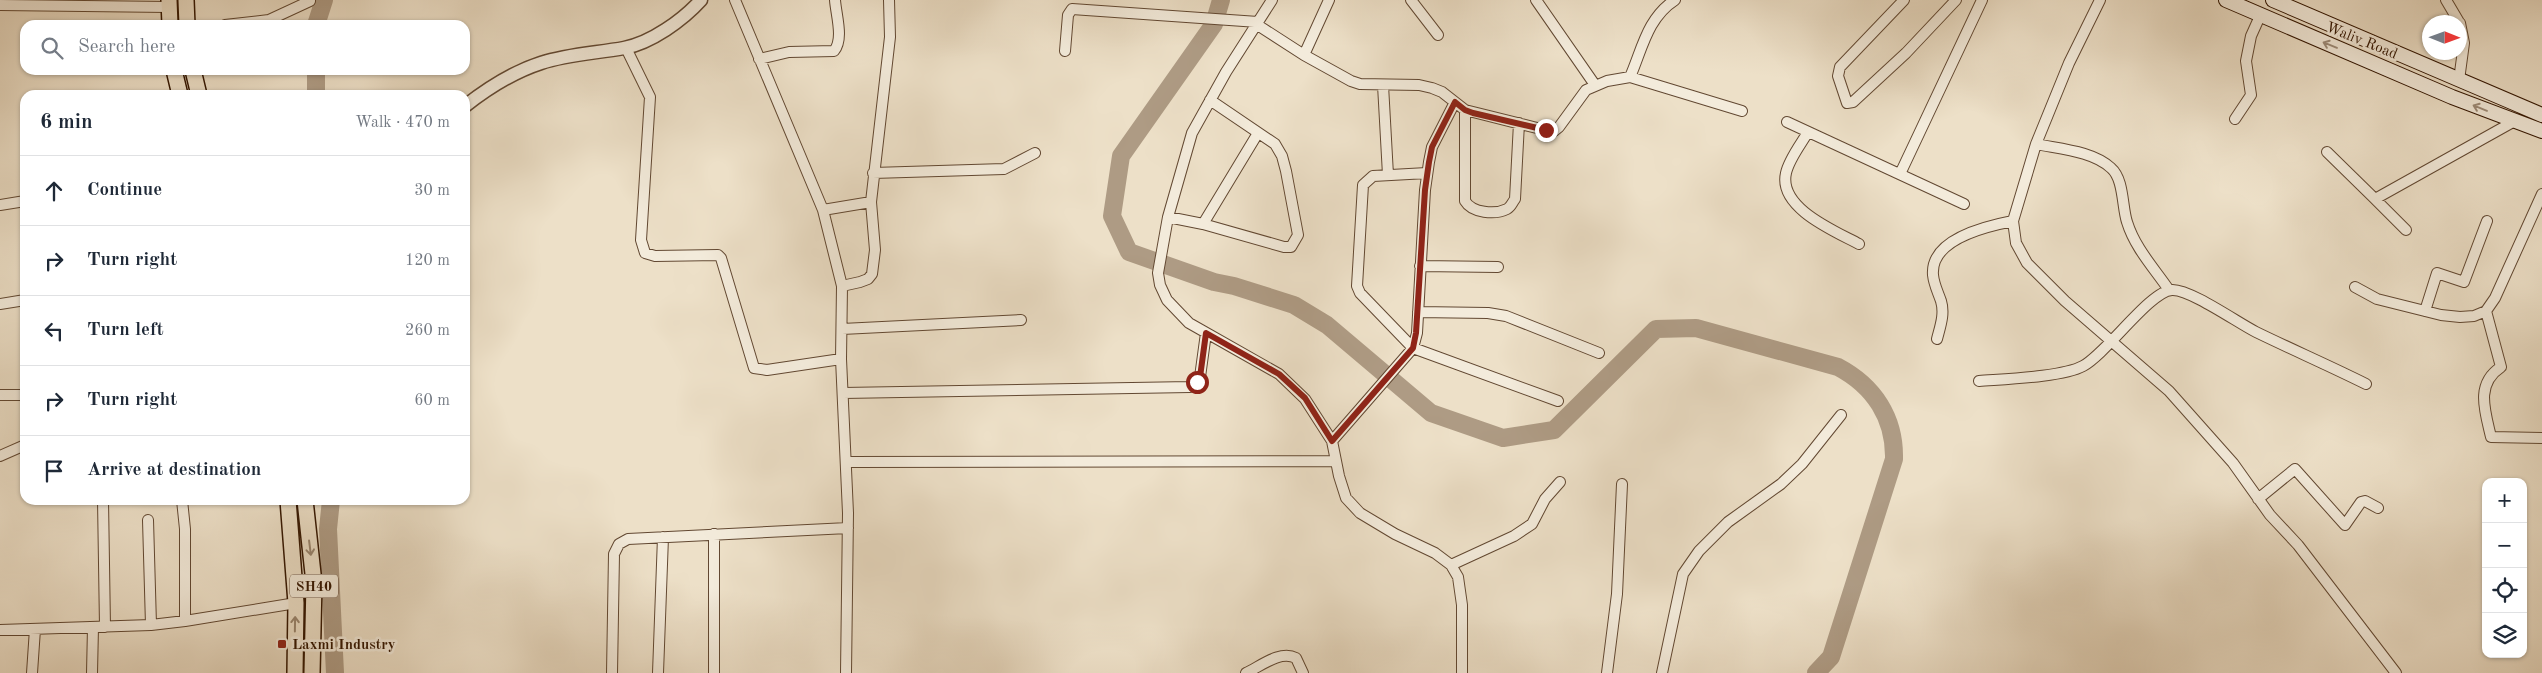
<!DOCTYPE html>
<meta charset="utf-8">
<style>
:root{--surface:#fff;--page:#f6f6f7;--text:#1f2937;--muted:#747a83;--line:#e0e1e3}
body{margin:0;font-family:"Old Standard TT",serif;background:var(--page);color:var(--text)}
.controls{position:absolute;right:15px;bottom:15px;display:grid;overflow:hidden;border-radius:10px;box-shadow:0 1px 4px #0004}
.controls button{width:45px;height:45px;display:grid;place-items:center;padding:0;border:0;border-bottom:1px solid var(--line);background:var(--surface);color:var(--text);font:25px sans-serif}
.compass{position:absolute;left:2422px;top:15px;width:45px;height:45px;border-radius:50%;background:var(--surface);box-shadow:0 1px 4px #0004;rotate:91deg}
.stop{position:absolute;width:15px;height:15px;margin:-11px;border:4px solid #8f2418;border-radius:50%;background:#fff}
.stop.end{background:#8f2418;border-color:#fff;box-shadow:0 1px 5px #0008}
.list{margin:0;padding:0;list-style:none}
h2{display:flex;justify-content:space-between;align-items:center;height:65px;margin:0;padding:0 20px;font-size:21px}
h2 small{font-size:16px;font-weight:400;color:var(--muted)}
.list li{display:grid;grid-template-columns:32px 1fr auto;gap:15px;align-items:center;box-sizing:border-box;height:70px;padding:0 20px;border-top:1px solid var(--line)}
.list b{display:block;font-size:19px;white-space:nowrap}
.list em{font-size:16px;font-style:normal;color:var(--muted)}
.icon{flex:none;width:28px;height:28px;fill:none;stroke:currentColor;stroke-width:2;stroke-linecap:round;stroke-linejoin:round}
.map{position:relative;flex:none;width:2542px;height:673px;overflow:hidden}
.search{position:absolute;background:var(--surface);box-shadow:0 1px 4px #0004;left:20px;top:20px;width:450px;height:55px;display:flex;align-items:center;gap:12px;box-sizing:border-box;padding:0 18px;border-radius:15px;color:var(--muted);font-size:19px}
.panel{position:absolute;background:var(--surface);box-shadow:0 1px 4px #0004;left:20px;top:90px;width:450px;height:415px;border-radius:15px}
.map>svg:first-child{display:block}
</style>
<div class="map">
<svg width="2542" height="673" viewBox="0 0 2542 673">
<rect width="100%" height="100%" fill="#ede0c8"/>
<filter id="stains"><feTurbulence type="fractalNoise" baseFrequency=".004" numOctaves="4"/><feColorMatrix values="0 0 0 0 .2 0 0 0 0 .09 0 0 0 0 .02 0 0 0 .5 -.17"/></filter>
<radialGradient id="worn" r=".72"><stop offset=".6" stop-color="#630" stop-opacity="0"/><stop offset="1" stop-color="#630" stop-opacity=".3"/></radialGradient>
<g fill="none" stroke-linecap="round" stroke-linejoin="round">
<path stroke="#ae9b84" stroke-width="18" d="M1221,0l-7,24 -93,132 -9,60 17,36 85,30 20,4 60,19 33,20 104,88 72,25 51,-8 102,-101 40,-1 142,39c36,19 57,51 56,92l-63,198 -15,16
M316,25l8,-25
M316,95v-25
M331,500l-3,29 7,144"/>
<defs>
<path id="minor" d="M735,0l88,210 19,76 -1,73 7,154 -2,160
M1272,0l-46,72 -34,61 -24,84 -10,56 2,12 7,15 22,23 90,51 26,25 27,42 7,35 7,22 14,15 35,21 40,19 16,12 7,12 4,28v68
M1411,0l27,35
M1536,0l59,85
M1904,0l-64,67 -2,9 9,27 6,-1 53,-49 50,-53
M2100,0l-31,63 -33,81 -23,77 3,22 11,20 38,38 104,90 64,72 37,52 28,30 98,128
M2446,0l13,22
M0,5l168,2
M1256,24l48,31 47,26 9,3 59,1 13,3 10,4 23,18 80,20 9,1 5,-4 27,-37 21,-9 23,-4 112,34
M225,25l44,-5 41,-19
M626,48l24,49 -9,143 4,13 10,3 63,-1 3,3 33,110 13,2 74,-11
M1065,51l3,-36 4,-6 186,13
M1304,55l25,-55
M759,59l30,-7 45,-1c10,-12 2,-36 1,-51
M1630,77c12,-27 17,-59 45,-77
M2459,80l5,-37 -4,-20
M1383,85l5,90
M1465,110v91c7,12 30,14 42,8 4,-2 5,-6 8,-10l4,-76
M2235,119l16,-24 -5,-34 5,-25 9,-20
M1787,122l177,82
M1808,132c-7,12 -19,27 -22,41 -8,35 49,58 73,71
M2036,144c24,5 57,7 75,24 13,11 11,39 16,54 8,26 27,46 42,68
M2327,152l48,47 138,-77
M873,173l131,-4 31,-16
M1427,173l-54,3 -10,9 -6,101 3,7 53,55 145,53
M1900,174l82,-174
M2375,199l31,31
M0,205l25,-4
M823,210l48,-8
M1168,217l35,7 81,23h7l7,-12 -12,-64 -4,-15 -7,-12 -65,-44
M1203,224l55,-91
M1420,266l78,1
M842,286l18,-4 8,-3 4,-5 3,-24 -4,-48 19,-165 -1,-37
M2355,287l22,12 64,16 19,2 14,-1 12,-5 9,-13 47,-104
M0,304l25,-4
M2425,311l12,-38 27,9 23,-61
M2486,311l15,56c-26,17 -16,44 -10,70l51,1
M1418,312l70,1 18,3 93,37
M842,329l179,-9
M1937,339c3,-12 8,-25 4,-38 -3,-9 -7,-16 -8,-26 -3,-36 54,-49 80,-54
M1979,381c25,-2 84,-4 104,-15 24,-13 67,-75 89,-76 18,-1 66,33 84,42 37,18 74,34 110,52
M843,393l347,-6 10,-10 6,-44
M0,395h25
M1332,441l81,-93 4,-15 8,-143 4,-28 3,-15 23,-45
M0,456l25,-11
M846,462l489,-1
M2258,499l37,-30 50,56 16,-23 4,-1 13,7
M103,500l2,127
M182,500l3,29v92l111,-18
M148,520l3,105
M1451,565l63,-29 18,-12 13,-25 15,-17
M0,630l151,-5 34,-4
M32,673l3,-44
M92,673l1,-46
M612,673l2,-119 5,-10 9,-5 220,-11
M658,673l5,-136
M714,673v-139
M1246,673c15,-7 34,-23 50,-15l7,15
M1607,673l10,-79 5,-110
M1662,673l21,-99 16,-23 29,-29 53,-38 21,-20 39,-49"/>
<path id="tertiary" d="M465,106c23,-18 48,-34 76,-43 27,-9 56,-10 83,-15 27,-5 59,-28 77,-48"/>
<path id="secondary" d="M2226,0l226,97 90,34
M2273,0l269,115"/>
<path id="primary" d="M169,0l1,25
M186,0l1,25
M174,70l6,25
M193,70l6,25
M288,500l8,103 -1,70
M305,500l9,83 -2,90"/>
</defs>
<use href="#minor" stroke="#624832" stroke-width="12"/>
<use href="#tertiary" stroke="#624832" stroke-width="15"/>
<use href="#secondary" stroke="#331500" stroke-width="16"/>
<use href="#primary" stroke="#331500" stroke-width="18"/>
<use href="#minor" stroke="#f3ebdb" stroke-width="10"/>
<use href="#tertiary" stroke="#f3ebdb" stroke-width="12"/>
<use href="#secondary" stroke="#f3ebdb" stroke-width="14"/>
<use href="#primary" stroke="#ede0c8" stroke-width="15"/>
</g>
<defs><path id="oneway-shaft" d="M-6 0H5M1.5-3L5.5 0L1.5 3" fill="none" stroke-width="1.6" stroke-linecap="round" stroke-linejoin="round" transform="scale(1.25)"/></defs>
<g stroke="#9d8b78">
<use href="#oneway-shaft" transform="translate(2330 45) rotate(-158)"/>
<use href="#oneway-shaft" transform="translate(2480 108) rotate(-158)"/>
</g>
<g stroke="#99856e">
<use href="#oneway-shaft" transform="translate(310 548) rotate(83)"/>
<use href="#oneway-shaft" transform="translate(295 624) rotate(-89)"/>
</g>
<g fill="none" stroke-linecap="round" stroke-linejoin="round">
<path stroke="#8f2418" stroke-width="6" d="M1197,382l3,-5 6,-44 73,41 26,24 27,43 81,-93 3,-15 9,-143 4,-28 3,-15 23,-45 10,8 8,3 73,17"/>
</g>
<rect fill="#8f2418" stroke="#f3ebdb" stroke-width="2" x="277" y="639" width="10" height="10" rx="2.5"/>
<g text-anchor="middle" stroke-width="5" stroke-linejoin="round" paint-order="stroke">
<rect fill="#f3ebdb" stroke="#6d5542" stroke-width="1" x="290" y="574.5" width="48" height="23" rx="4"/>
<g font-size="14" font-weight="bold" fill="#331500">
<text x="314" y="591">SH40</text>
</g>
<g font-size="15" fill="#331500" stroke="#f3ebdb">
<text transform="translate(2362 40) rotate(22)" y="5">Waliv Road</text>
</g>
<g font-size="15" font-weight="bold" fill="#331500" stroke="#f3ebdb" text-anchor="start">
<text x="292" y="649">Laxmi Industry</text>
</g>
</g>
<rect width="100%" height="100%" filter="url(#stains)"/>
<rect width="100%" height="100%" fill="url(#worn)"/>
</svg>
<div class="controls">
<button>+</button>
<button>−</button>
<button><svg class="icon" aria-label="locate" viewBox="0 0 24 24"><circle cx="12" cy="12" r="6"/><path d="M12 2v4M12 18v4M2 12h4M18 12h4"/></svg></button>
<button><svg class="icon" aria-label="layers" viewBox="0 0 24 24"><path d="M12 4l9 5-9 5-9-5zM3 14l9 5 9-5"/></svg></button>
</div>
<svg class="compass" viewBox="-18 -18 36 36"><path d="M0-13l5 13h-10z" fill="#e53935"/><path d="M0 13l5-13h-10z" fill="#747a83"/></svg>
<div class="stop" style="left:1197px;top:382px"></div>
<div class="stop end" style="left:1546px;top:130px"></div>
<div class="search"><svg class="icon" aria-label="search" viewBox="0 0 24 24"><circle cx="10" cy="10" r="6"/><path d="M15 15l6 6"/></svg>Search here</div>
<section class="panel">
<h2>6 min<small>Walk · 470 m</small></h2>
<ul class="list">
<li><svg class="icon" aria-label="ahead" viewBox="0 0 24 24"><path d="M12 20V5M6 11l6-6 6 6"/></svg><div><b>Continue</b></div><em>30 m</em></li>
<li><svg class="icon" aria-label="right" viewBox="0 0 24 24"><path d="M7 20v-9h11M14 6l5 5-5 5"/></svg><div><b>Turn right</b></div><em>120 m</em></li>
<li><svg class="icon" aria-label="left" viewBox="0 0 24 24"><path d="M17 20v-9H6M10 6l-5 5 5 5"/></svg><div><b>Turn left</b></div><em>260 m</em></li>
<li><svg class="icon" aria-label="right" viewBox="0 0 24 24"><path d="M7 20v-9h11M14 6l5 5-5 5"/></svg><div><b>Turn right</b></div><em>60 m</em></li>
<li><svg class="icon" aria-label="arrive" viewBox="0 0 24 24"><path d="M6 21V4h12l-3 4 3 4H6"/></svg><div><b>Arrive at destination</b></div></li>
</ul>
</section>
</div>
